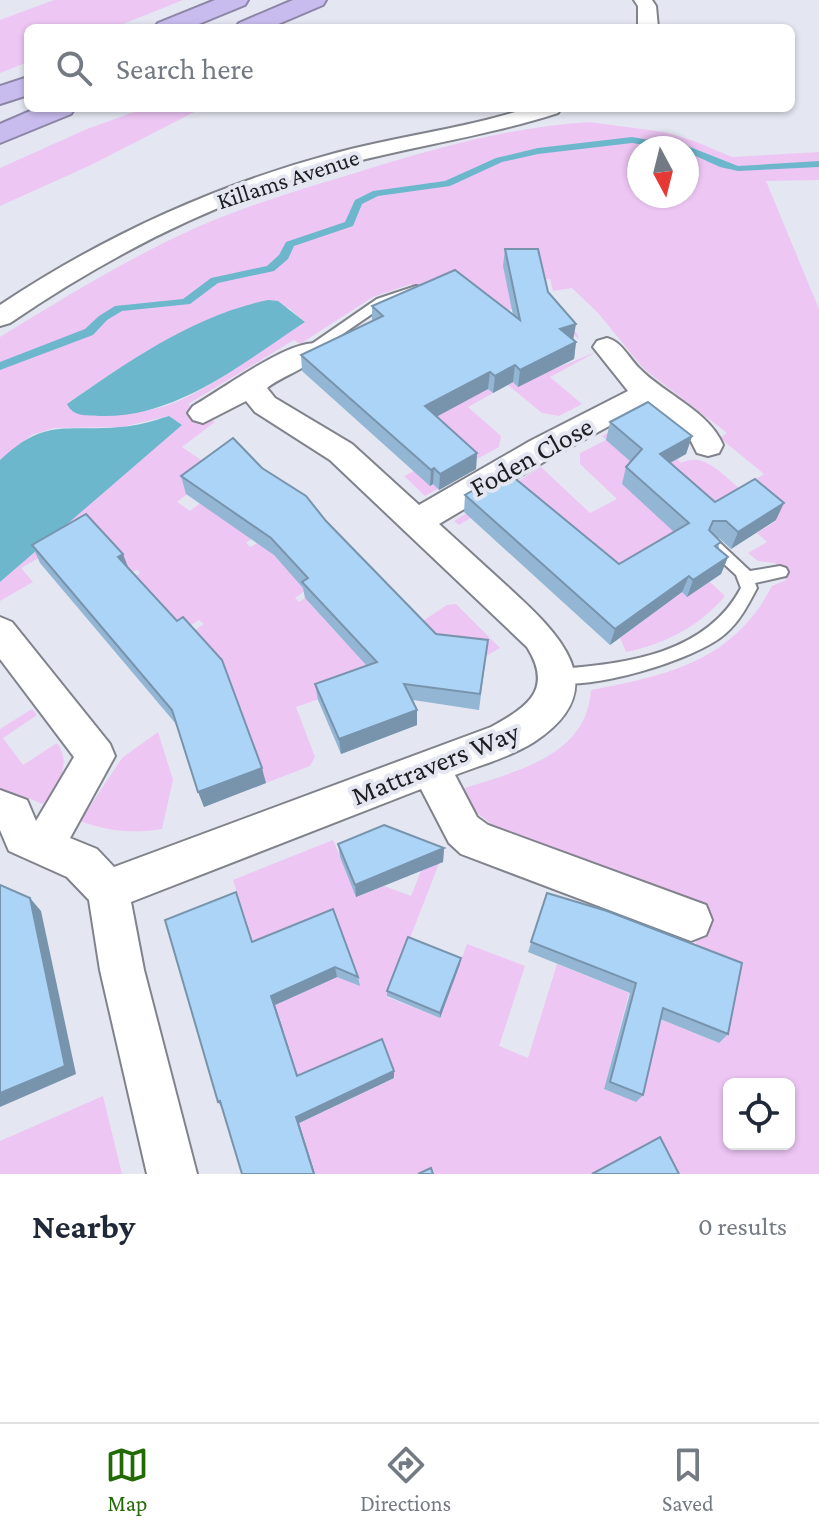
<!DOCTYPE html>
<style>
:root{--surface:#fff;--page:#f6f6f7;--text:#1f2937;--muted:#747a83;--line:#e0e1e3;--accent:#226a05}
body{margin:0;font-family:"Crimson Pro",serif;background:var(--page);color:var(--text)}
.controls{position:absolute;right:24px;bottom:24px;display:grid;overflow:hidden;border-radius:12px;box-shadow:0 2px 6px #0004}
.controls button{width:72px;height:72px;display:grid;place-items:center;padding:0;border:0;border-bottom:2px solid var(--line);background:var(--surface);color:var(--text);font:40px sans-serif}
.compass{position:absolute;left:627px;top:136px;width:72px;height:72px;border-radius:50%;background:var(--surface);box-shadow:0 2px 6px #0004;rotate:173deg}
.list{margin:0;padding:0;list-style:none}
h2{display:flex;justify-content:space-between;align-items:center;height:104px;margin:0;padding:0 32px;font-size:34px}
h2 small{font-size:26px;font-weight:400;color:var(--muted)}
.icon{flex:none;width:44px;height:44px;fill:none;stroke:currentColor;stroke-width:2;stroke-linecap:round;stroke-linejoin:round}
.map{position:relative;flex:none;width:819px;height:1174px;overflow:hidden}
.search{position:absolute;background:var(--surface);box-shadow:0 2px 6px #0004;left:24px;right:24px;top:24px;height:88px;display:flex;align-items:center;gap:20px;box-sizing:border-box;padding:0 28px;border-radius:12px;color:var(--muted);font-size:30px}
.sheet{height:248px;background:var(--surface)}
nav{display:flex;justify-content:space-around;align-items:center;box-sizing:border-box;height:112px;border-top:2px solid var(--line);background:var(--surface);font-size:22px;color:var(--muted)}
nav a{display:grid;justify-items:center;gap:4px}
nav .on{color:var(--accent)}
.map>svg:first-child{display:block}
</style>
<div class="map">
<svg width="819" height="1174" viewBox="0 0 819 1174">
<rect width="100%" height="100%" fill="#e4e7f1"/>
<path fill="#edc6f4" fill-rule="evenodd" d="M54,0h129l-70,28h-85v34l-28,11v-53z
M145,108h57l-111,57 -91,41v-38l87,-39z
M589,122l75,10 30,9 38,16 87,-5v28l-53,1 53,128v865h-504l-16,-51 96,-45 -13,-31 -82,37 -67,-204 100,-40 24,57 27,-11 27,10 16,-40 13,5 -53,136 53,21 27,-74 58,22 -26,80 29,12 29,-94 72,29 -25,96 51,-72 63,26 -25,-85 4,-20v-34l-202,-77 -22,-17 -12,-21c53,-17 126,-32 130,-99 78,-15 142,-29 181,-104l14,-6 -11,-17 -17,-2 -10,-8 19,-11 -10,-9 19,-12 -28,-24 -65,43 3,56 24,-14 15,14c-25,30 -60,48 -99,56l-6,-14 32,-24 -142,-120 -51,31 -5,-4 87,-54 49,46 27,-14 -37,-35v-11l26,-13 -4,-4 38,-21 41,48c23,-12 43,13 59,26l24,-15 -44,-36 7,-5 -83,-64 -46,-56 -26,-25 -19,3 -3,-12h-11l-35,-12 5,27 10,14 -31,5 77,6 13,16v4l-6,-7 -27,41 53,-22 -48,26 32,27 -23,12 -17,-3 -57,-47 -14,8 22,19 -25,14 33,29 -2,11 -29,16 4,5 -49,28 -21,-20 10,-5 11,-48 -10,-134 -4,-5 -38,13 -73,47 -6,-4 -106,64 27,18 -33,25 35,24 -40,31 13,9 30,-23 31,51 -5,4 4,4 11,-6 45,49 -11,8 4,4 6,-4 38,42 42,-27 -6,37 68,-45 9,-1 44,44 -14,8 -72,9 -118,42 19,50 -5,9 -44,17 -29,-78 -46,3 40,-27 -42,-47 15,-10 -5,-4 -21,13 -49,-54 11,-6 -2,-3 -8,2 -40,-43 -69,39 12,14 -33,19v-19l181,-157 -12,-9 -47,11 -68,1 -22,7 -32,25v-123c62,-38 125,-77 191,-107 51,-23 107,-40 161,-56 77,-24 156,-47 237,-52zM639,148h48v48h-48zM268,301l21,7 16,14c-38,24 -109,79 -151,87 -19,4 -64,-4 -86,-6 61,-42 125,-87 200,-102zM729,1084h60v60h-60z
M32,709l5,6 -34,23 20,27 34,-22c16,23 0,43 -14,61l-18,-7 -5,6 -20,-7v-67z
M158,732l15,48 -11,49c-29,5 -55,2 -82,-8l42,-63z
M103,1096l19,78h-122v-33z"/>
<path fill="#6cb7cc" d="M268,300l10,1 27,21c-61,40 -129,97 -206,94 -13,-1 -26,1 -32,-12 62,-43 126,-88 201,-104z
M169,416l13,9 -182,157v-122c46,-43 65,-28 120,-33 17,-1 33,-6 49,-11z"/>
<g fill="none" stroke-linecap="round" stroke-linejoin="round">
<path fill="#6cb7cc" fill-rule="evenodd" d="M632,137l58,10 48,19 81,-5v6l-81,4 -18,-4 -33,-15v-4h-22l-33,-5 -94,11 -36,8 -52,24 -72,10 -16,8 -9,22 -59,20 -6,13 -14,12 -56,12 -28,21 -68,7 -15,9 -14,15 -93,35v-8l85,-33 14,-13 16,-10 68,-7 28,-21 56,-12 12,-11 7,-13 59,-20 10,-22 18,-9 72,-10 51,-23 42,-10z"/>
<defs>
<path id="lane" d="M416,286l4,1v6l-35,12 -70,48h-10l-2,-3 74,-51z
M714,540l5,2 31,29 30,-5 6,2 2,4 -2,4 -31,7 2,5c-9,17 -17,33 -32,46 -28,25 -138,59 -173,47l-3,-5 3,-5 6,-2c68,-5 148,-15 183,-81l-5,-13 -27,-25 -3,-4 3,-4z"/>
<path id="street" d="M634,0h18l4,6 2,22h-20v-22z
M528,108h33l-3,5c-68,22 -139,32 -208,50 -123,32 -236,89 -340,160l-10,3v-21c102,-68 213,-119 332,-151 65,-18 132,-25 196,-46z
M607,338c15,4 21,19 32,30 25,26 70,43 84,77l-4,8 -11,3 -11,-3 -6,-12 -45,-35 -94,51 -113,67c23,21 45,41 68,62 49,45 111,101 27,156 -24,15 -53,23 -79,33l22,42 11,8 218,80 6,15 -6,15 -15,6 -230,-87 -12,-11 -28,-54 -290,113 13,68 53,204h-50l-47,-204 -11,-70 -22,-23 -58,-26 -9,-21v-40l27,10 9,21 38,-64 -74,-98v-42l12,5 98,122 5,12 -45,82 27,11 17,18 377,-140c36,-20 63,-37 36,-80l-197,-187 -75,-48 -9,-11 -43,22 -10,-3 -5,-7 5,-7c27,-15 100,-70 127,-62l4,6c-11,17 -41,25 -57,38l8,10 77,46 67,61 111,-64 98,-50 -35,-44 4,-6z"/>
<path id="highway" d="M215,0h33l-3,5 -56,23h-35l4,-5z
M293,0h33l-3,5 -54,23h-34l4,-5z
M28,77v18l-28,9v-18z
M37,108h38l-4,6 -71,29v-19z"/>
</defs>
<use href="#lane" stroke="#80838b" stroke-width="4"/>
<use href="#street" stroke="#80838b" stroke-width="4"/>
<use href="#highway" stroke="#8c85a6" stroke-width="4"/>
<use href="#lane" fill="#fff" fill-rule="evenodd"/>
<use href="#street" fill="#fff" fill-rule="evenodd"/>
<use href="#highway" fill="#c7bced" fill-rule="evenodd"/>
</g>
<path fill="#93b6d4" d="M505,249l43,43 25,48 3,2 -2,17 -56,28 -5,-5 -20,11 -5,-4 -52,27 41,37 -1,16 -37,21 -6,-6 -3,2 -128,-115 -1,-16 71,-34v-15l141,9 -10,-49z
M610,422l82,14 -6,18 -16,9 45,39 61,18 -45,29 -12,-11h-1l1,11 9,8 -7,17 -34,23 -5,-5 -72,53 -146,-133 1,-17 154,69 55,-32 -52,-48 4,-17 5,-5 -25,-22z
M262,468l64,53 110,113 52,6 -9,70 -66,-10 4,10v15l-76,29 -23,-54 -3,-16 52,-18 -62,-68 -2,-10 -29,-33 -88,-61 -5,-18z
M32,545l96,23 138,215 -62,24 -28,-83 -136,-161z
M338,844l106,4 -1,14 -87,35 -16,-40z
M236,892l17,50 80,-33 25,68 2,9 -23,-9 -62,28 23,71 96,-5v7l-95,45 16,51h-73l-20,-66 -4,-6z
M547,893l181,141 -9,9 -59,-24 -17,76 -7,7 -32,-13 26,-96 -102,-41z
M460,964l-20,54 -53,-22v-5z"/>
<path fill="#7894ad" d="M576,324l-3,17 -13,-12z
M576,342l-2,17 -56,28 2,-17z
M515,365l-2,17 -20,11 2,-17z
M490,372l-2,17 -63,34v-17z
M692,436l-6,18 -31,17 5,-17z
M477,453l-1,16 -37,21 1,-16z
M434,468l-1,16 -3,2 1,-16z
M784,503l-8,17 -45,29 7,-17z
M123,554l7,18 -12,-15z
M728,557l-7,17 -34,23 6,-17z
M689,576l-7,16 -72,53 5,-16z
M417,710v15l-76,29 -2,-15z
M262,768l4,15 -62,24 -6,-15z
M444,848l-1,14 -87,35 -1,-12z
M30,898l11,13 35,163 -76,33v-14z
M461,958l-1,6 -20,54v-5z
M335,967l2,10 -62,28 25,79 -29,-88z
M394,1071v7l-95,45 16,51h-1l-18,-57z"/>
<path fill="#abd4f7" stroke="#7894ad" stroke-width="2" d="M505,249h33l10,43 28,32 -16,5 16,13 -56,28 -5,-5 -20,11 -5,-4 -65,34 52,47 -37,21 -6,-6 -3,2 -130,-115 82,-39 -11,-10 83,-36 65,50z
M648,402l44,34 -32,18 55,48 40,-23 29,24 -46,29 -12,-11h-13l-4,9 12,12 -6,4 13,11 -35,23 -4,-4 -74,53 -150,-134 37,-21 5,5 5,-3 107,88 70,-41 -63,-56 16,-18 -32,-27z
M233,438l29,30 44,28 20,25 110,113 52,6 -8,54 -76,-10 13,26 -78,29 -24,-55 62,-22 -75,-80 6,-4 -37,-40 -90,-62z
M86,514l37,40 -5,3 59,64 6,-4 39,43 40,108 -64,24 -26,-82 -140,-165z
M384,825l60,23 -89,37 -17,-41z
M0,885l30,13 35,168 -65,27z
M236,892l16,50 81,-33 25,68 -23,-10 -64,29 26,80 85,-37 12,32 -98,46 18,57h-72l-22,-73 -2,1 -53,-182z
M547,893l60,18 135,52 -14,71 -65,-26 -20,87 -33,-13 26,-99 -105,-41z
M408,937l53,21 -21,55 -53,-22z
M660,1137l19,37h-87z
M431,1168l2,6h-15z"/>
<g text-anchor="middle" stroke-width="8" stroke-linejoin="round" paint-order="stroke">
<g font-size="24" fill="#1d1e22" stroke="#e4e7f1">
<text transform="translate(288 179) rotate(-18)" y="8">Killams Avenue</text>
</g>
<g font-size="28" fill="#1d1e22" stroke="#e4e7f1">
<text transform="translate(531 456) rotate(-29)" y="10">Foden Close</text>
<text transform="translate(435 763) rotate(-22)" y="10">Mattravers Way</text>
</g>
</g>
</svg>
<div class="controls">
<button><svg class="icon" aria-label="locate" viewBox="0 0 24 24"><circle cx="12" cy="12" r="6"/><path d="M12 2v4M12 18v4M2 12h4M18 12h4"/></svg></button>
</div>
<svg class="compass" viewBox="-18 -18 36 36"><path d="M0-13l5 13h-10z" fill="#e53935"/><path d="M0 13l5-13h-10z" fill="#747a83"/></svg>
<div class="search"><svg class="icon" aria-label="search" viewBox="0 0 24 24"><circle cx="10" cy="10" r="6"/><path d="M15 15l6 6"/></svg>Search here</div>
</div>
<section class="sheet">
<h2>Nearby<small>0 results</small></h2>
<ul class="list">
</ul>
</section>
<nav>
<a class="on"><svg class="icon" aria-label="map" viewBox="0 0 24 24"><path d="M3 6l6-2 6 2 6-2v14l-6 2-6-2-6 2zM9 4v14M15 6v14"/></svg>Map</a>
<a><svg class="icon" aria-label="directions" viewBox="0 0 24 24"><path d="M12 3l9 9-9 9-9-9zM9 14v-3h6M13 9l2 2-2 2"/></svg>Directions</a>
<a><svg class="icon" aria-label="saved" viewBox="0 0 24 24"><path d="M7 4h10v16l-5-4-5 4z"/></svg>Saved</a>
</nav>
